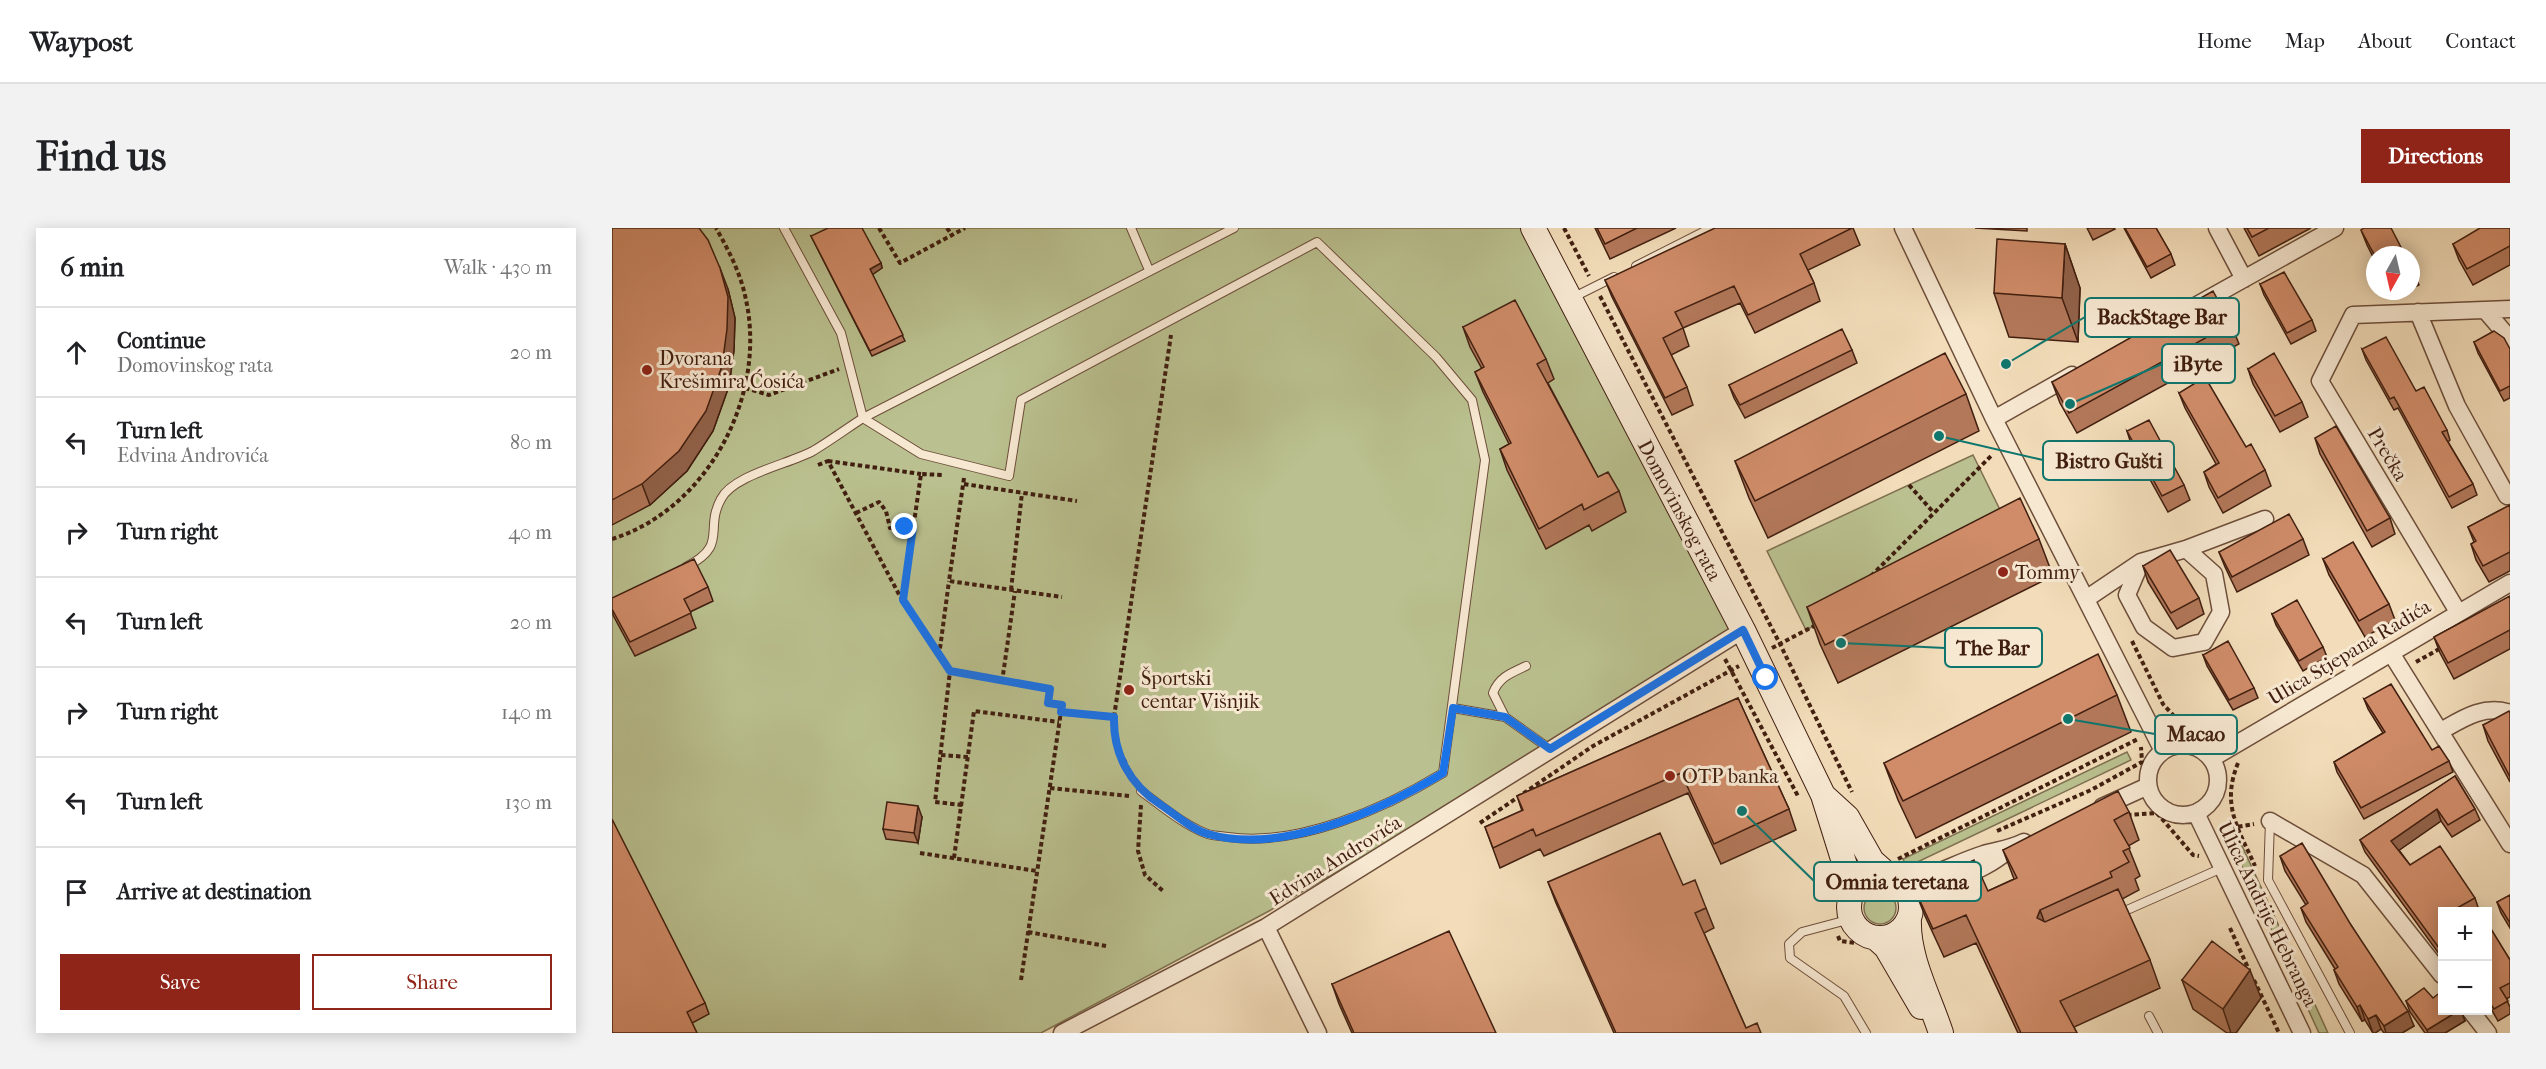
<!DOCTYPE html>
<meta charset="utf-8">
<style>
:root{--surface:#fff;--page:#f2f2f2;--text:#202124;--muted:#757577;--line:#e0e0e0;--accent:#8f2418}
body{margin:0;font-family:"IM FELL French Canon",serif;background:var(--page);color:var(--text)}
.controls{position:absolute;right:18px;bottom:18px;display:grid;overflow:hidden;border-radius:0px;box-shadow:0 3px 15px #0003}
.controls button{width:54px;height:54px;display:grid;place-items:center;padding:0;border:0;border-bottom:2px solid var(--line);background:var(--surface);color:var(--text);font:30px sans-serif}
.compass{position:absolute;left:1754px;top:18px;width:54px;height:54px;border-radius:50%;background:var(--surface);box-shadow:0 3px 15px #0003;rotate:188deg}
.stop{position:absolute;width:18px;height:18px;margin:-14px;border:4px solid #1a73e8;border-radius:50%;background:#fff}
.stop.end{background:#1a73e8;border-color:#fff;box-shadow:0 2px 6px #0008}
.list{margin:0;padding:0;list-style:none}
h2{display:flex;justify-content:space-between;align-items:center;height:78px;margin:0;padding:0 24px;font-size:26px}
h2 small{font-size:20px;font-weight:400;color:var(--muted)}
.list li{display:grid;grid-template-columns:39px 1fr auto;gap:18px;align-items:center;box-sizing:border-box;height:90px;padding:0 24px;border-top:2px solid var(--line)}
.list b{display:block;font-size:22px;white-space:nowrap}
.list p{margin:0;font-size:20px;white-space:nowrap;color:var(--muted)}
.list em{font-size:20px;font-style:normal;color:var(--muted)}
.actions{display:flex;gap:12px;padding:18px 24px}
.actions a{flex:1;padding:14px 0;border:2px solid var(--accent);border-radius:0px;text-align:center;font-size:21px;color:var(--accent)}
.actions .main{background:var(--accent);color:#fff}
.icon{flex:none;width:33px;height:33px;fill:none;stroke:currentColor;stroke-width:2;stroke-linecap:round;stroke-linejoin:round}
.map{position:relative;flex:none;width:1898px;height:805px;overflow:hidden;border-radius:0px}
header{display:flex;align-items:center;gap:36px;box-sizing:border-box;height:84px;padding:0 30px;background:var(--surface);border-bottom:2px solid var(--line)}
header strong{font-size:28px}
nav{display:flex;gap:33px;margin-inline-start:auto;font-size:21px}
.intro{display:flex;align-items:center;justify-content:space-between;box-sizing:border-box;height:144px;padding:0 36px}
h1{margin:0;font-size:42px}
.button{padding:15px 27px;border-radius:0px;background:var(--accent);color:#fff;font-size:21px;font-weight:700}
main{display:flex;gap:36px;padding:0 36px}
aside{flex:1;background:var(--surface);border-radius:0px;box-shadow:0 3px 15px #0003}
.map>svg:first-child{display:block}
</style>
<header>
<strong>Waypost</strong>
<nav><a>Home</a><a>Map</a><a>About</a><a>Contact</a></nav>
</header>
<div class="intro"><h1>Find us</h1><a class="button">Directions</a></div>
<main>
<aside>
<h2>6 min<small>Walk · 430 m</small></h2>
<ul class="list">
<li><svg class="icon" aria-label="ahead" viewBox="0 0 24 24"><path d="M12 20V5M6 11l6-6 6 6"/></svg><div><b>Continue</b><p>Domovinskog rata</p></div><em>20 m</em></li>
<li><svg class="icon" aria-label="left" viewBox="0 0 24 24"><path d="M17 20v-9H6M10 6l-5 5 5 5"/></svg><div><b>Turn left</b><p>Edvina Androvića</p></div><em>80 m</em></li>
<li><svg class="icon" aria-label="right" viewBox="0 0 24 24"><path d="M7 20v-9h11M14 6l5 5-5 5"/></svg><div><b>Turn right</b></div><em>40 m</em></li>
<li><svg class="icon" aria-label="left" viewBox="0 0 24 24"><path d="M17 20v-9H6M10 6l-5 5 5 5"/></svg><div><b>Turn left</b></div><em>20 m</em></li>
<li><svg class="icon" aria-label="right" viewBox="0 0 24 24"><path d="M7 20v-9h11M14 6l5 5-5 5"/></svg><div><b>Turn right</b></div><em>140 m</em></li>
<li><svg class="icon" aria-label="left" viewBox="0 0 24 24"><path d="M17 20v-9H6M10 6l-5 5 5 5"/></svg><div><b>Turn left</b></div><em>130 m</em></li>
<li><svg class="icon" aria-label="arrive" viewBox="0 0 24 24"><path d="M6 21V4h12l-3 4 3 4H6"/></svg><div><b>Arrive at destination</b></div></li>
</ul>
<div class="actions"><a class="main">Save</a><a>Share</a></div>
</aside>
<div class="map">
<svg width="1898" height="805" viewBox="0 0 1898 805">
<rect width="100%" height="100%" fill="#f2dcb9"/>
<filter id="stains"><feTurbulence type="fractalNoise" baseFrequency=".00333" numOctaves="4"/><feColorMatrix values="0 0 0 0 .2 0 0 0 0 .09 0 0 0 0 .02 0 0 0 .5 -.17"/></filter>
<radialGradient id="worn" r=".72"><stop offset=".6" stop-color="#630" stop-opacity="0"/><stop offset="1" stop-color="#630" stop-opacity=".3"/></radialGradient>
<path fill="#bac08f" stroke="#7e7050" stroke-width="1.5" d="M0,0h921l210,402 -193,119 -281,162 -228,122h-429z
M1361,227l35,71 -202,104 -39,-79z
M1515,524l4,8 -224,107 -4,-8z
M1626,609l90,196h-9l-89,-193z
M1252 680a16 16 0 1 1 32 0a16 16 0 1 1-32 0Z"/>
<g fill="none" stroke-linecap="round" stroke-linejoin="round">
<defs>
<path id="lane" d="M519,0l18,42
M1024,38l75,-38
M960,70l42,-21
M251,190l58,36 88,22 12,-76 296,-158 119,115 36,43 13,60 -42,313c-59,36 -146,74 -215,64 -7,-1 -16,-1 -23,-4 -22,-9 -45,-28 -64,-42
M251,190l371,-190
M74,339c43,-22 18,-37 35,-68 12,-24 68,-35 92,-48 17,-10 33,-22 50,-33l-22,-85 -57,-105
M841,480l52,9 45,32
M893,489l-12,-24c6,-16 18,-20 33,-27
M1658,593l-2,59 82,153
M1506,686l104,-46
M1239,691l-49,13 -13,12 1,14 54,38 22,37
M1537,788l9,17"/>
<path id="street" d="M1291,0l91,191 169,332
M1605,0l27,51
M1585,77l138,-77
M1873,82l25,29
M1806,84l39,94 50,90
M1382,191l78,-44
M1529,334l-14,33 17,32 29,21 31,-6 17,-30 -7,-38 -28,-25
M1474,371l55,-37 45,-13 79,-30
M1846,384l-138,-231 33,-66 157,-6
M1779,425l119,191
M1829,503c21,-12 43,-27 69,-18
M1536 552a35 35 0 1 1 70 0a35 35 0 1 1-70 0Z
M1599,531l299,-176
M1490,579l46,-21
M1584,585l106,220
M1658,593l93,54 79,100
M1288,655c30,-4 55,-20 84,-29 14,-4 26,-5 40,-12
M1299,680c27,-27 67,-32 95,-56
M654,699l52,106
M1858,782l18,23
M450,805l204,-106 477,-297"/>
<path id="secondary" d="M921,0l210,402 80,165 30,96
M1212,568l23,21 25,44 18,16
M1237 679a31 31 0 1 1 62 0a31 31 0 1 1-62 0Z
M1297,690c-2,39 20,78 32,115
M1264,710l10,9 35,60"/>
</defs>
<use href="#lane" stroke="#6d4e3a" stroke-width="10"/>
<use href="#street" stroke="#6d4e3a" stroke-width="19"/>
<use href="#secondary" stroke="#411f10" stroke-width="26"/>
<path stroke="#411f10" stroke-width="4" stroke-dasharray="4.5 3" stroke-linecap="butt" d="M267,0l21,35 65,-35
M335,0l5,7
M952,0l25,48
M988,68l180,348 72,148
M133,160l24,7 70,-26
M216,233l93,13
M206,237l10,-4 74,139 48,71
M352,250l-15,103 113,16
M352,256l113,17
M1297,257l25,28
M244,285l23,-11 7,9 4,17 23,-1
M0,311c96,-30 155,-143 134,-239 -5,-26 -17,-49 -30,-72
M1259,348l122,-122
M399,362l11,-97
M291,371l18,-125 23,1
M1520,413l31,63 30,33 18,1
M1160,420l44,-23
M327,428l10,-75
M1113,431l74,139
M1804,434l25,-14
M390,454l13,-91
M449,484l53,5v21l20,43
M502,489l57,-382
M329,527l27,2
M1626,535c-17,42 0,65 17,103
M438,560l79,8
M350,577l-27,-3 15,-131 100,18 -2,14 14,2 -41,275
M529,577l-3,46 7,24 18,16
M1515,587l30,-2 36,42 6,1
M868,595l113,-77 146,-80
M1385,603l94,-41 51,-28 -1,-15
M1613,606l12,-7 17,-3
M308,625l117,18
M342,630l20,-147 85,11
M1286,631l240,-120
M1618,700l19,42
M416,704l78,14
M1226,708l2,5 16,2
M1642,752l25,53"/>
<use href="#lane" stroke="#f7e8d2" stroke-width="8"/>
<use href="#street" stroke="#f7e8d2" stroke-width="16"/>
<use href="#secondary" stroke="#f7e8d2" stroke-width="24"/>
</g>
<path fill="#b3785a" stroke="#411f10" stroke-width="1.5" d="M0,0l116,61 7,29 -1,32 -5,36 -16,45 -26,40 -37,34 -38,20z
M983,0h81l-66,31z
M1241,0l7,17 -52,25 6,13 6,18 -65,32 -15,-30 -57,25 6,18 -18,9 16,32 6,18 -21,10 -60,-118 -7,-17z
M1363,0h52v3z
M1475,0h27l1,1 -22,11z
M1512,0h32l15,26 4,11 -24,13z
M1632,0h67l-52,28z
M1898,0v37l-37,20 -14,-25 -6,-16z
M1749,2l14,25v6l-8,-16z
M199,8l70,27 1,5 -10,6 33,67 -33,15z
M1453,16l15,44 -2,54 -69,-5 -15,-44z
M1799,37l8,20 -8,4z
M1648,56l52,36 4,11 -25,13 -27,-49z
M1779,63h16l-12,6z
M1619,96l8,20 -162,89 -17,-30 -8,-21z
M851,99l83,32 8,20 -6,4 50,94 21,14 7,21 -34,19 -3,-6 -43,24 -39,-79 -7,-21 9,-5 -26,-52 -8,-20 7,-3 -12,-22z
M1862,114l36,7v49l-6,3 -26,-48z
M1750,121l54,42 31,39 3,10 -2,2 25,42 4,11 -25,13 -54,-100 -4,2 -28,-50z
M1240,122l5,13 -112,55 -11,-20 -5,-13z
M1636,141l54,33 6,15 -28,15 -27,-48z
M1567,165l67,54 19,23 6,16 -48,27 -14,-26 -5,-15 12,-8 -31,-56z
M1354,166l13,37 -211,107 -19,-40 -14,-37z
M1515,203l57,54 6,15 -22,12 -36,-65z
M1703,210l75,80 5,16 -23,13 -52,-93z
M1898,277v66l-21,11 -13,-22 -5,-16 3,-2 -6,-15z
M1427,311l14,37 -215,107 -18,-39 -13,-37z
M1691,311l6,16 -72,37 -12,-25 -6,-15z
M1711,331l66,45 6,16 -30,17 -36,-62z
M1531,338l56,32 5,16 -27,15 -29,-47z
M96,359l5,14 -23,11 6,16 -61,28 -22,-41 -1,-17z
M1898,368v53l-56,30 -14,-26 -6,-16z
M1660,386l51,33 4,10 -24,14 -27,-46z
M1591,427l51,33 4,10 -25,12 -26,-44z
M1505,467l14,37 -215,106 -18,-38 -14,-37z
M1126,470l51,111 7,21 -75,34 -33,-71 -144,63 -4,-7 -40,19 -15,-41 37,-16 -5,-15z
M1752,471l68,51 17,11 4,11 -89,47 -27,-47 -3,-10 49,-29 -15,-24z
M1898,485v69l-22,-41 -5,-16z
M1843,548l20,33 5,11 -28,17 -11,-16 -42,29 11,15 65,33 4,12 -4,2h-33v46l-77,-106 -5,-12z
M1517,584l10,28 -11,6 12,30 -5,3 4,11 -17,9 28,61 10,28 -86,39 3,6h-59l-42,-90 -32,14 -19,-41 -11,-28 74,3 26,-12 -11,-29z
M310,589l-4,26 -32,-4 -3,-10z
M1668,628l71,69 63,101 -12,7h-18l-3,-4 -6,4h-2l-8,-13 -3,1 -23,-37 -5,-14 1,-1 -29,-47 -5,-14 5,-3 -21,-34z
M936,654l135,3 23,23 8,20 -10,5 42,95 15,5h-147l-58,-130z
M1898,667v33l-9,-15 -4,-11z
M1875,696l23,36v37l-4,2 4,8v7l-12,7 -9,-16 -2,1z
M1570,752l79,18 -25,35h-9l-34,-24z
M720,756l164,49h-144l-13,-29z
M1821,770l9,13h19l4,10 -20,12h-20l-15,-21 -4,-11z
M93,775l4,11 -17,9 5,10h-85z"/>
<path fill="#92624a" stroke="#411f10" stroke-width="1.5" d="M1453,16l15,44 -2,54 -16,-44z
M269,35l1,5 -10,7 -2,-6z
M108,40l8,21 7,29 -1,32 -5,36 -16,45 -26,40 -37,34 -8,-21z
M306,578l4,11 -4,26 -4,-10z
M1825,581l4,12 -46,32 -4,-12z
M1428,682l10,28 -13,-20z
M1638,742l11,28 -25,35h-5l-8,-24z
M1748,777l5,15 -3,1 -5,-14z
M1796,783l6,15 -12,7h-16l-2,-7z
M1846,783h3l4,10 -20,12h-17l-1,-3z
M1764,787l5,14 -6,4h-2l-5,-14z"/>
<path fill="#d08c69" stroke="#411f10" stroke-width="1.5" d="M0,0h87l9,12 12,28 8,29 -1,32 -5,37 -16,45 -27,40 -37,33 -30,16z
M216,0h34l19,35 -11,6 33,66 -33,16 -59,-115z
M985,0h40l-32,16z
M1103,0h137l-52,26 14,29 -66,32 -14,-29 -59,26 8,16 -20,10 24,49 -22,11 -60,-118z
M1513,0h31l15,26 -24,13z
M1635,0h22l-17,9z
M1752,0h27l14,27h-30v1l-14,-26z
M1868,0h30v18l-43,23 -14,-25z
M1385,11l68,5 -3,54 -68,-5z
M1672,44l28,48 -25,13 -27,-49z
M1601,63l18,33 -162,89 -17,-31z
M903,72l31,59 -9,5 61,113 10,-5 11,19 -35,19 -2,-6 -43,25 -39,-80 11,-6 -36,-71 9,-5 -21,-40z
M1230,101l10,21 -112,55 -11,-20z
M1882,103l10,7 6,11v37l-10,5 -26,-49z
M1774,109l30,54 8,-4 23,43 -5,2 31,52 -24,13 -55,-100 -4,2 -28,-50z
M1333,125l21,41 -211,107 -20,-40z
M1662,125l28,49 -27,14 -27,-47z
M1593,149l41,70 5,-3 14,26 -47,28 -14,-26 15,-9 -40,-70z
M1537,192l35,65 -22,11 -35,-65z
M1724,198l54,92 -23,13 -52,-93z
M1408,270l19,41 -214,106 -18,-38z
M1898,277v47l-27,14 -12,-22 5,-3 -8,-14z
M1677,286l14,25 -71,38 -13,-25z
M1741,314l36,62 -30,17 -36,-62z
M1558,322l29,48 -28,15 -28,-47z
M82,331l14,28 -24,12 7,14 -61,29 -18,-33v-11z
M1898,368v34l-62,33 -14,-26z
M1685,372l26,47 -24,14 -27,-47z
M1616,413l26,47 -25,12 -26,-45z
M1486,426l19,41 -214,106 -19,-38z
M1779,456l41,66 7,-4 10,15 -88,47 -27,-46 51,-30 -21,-33z
M1126,470l51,111 -75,35 -33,-71 -145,63 -3,-7 -40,19 -8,-21 38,-17 -6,-14z
M1897,483l1,2v64l-27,-52z
M1843,548l20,33 -27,16 -11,-16 -46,32 19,24 30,-19 35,52 -25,14h-8v3l-3,2 3,4v31l-82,-112z
M1506,563l11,21 -15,8 16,28 -7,3 6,11 -19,10 2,5 -72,33 -3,8 8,4 73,-33 32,71 -90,41 17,32h-56l-55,-118 -33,14 -19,-41 60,-28 14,31 29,-13 -14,-28z
M275,574l31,4 -4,27 -31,-4z
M0,591l93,184 -18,9 10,21h-85z
M1048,605l23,52 12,-5 11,28 -11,5 51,115 11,-5 4,10h-145l-68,-151z
M1690,615l49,82 57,86 -24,15 -8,-11 -8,4 -8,-14 -3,2 -23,-37 4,-3 -37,-59 7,-5 -28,-47z
M1898,667v28l-13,-21z
M1876,696l22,36v23l-10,5 8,13 -14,8 -7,-10z
M837,703l47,102h-142l-22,-49z
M1600,713l38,29 -27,39 -41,-29z
M1812,760l9,10 9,-7v20h16l-31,19 -21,-29z"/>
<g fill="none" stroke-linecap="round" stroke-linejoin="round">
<path stroke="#1a73e8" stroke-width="8" d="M293,299h8l-10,73 47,71 100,18 -2,14 14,2 -1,7 53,5c-1,37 16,68 47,88 14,9 31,25 47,29 73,21 172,-23 235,-61l10,-65 52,9 45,32 193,-119 23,48"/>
</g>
<g fill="#8f2418" stroke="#f7e8d2" stroke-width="2">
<circle cx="35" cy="142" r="6"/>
<circle cx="1391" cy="344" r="6"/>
<circle cx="517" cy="462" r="6"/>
<circle cx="1058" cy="548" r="6"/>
</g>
<g text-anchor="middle" stroke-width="6" stroke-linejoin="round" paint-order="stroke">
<g font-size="20" fill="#411f10" stroke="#f7e8d2" text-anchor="start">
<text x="47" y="137">Dvorana<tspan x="47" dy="23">Krešimira Ćosića</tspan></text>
<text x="1403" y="351">Tommy</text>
<text x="529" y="457">Športski<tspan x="529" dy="23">centar Višnjik</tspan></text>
<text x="1070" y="555">OTP banka</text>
</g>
<g font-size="20" fill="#411f10" stroke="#f7e8d2">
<text transform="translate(1776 226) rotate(59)" y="7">Prečka</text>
<text transform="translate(1068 282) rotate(62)" y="7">Domovinskog rata</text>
<text transform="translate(1737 424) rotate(-31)" y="7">Ulica Stjepana Radića</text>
<text transform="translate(723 632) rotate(-32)" y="7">Edvina Androvića</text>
<text transform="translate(1656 686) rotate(64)" y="7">Ulica Andrije Hebranga</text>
</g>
</g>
<path fill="none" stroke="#0f766e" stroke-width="2" d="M1394 136L1473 89M1458 176L1550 136M1327 208L1431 232M1229 415L1333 420M1456 491L1543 506M1130 583L1202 653"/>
<g fill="#0f766e" stroke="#f7e8d2" stroke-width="2">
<circle cx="1394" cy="136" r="6"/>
<circle cx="1458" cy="176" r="6"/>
<circle cx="1327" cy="208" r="6"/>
<circle cx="1229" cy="415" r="6"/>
<circle cx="1456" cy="491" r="6"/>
<circle cx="1130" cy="583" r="6"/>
</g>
<g fill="#f7e8d2" stroke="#0f766e" stroke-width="2">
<rect x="1473" y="70" width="154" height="39" rx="6"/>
<rect x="1550" y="116" width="73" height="39" rx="6"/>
<rect x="1431" y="213" width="131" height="39" rx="6"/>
<rect x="1333" y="400" width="97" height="39" rx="6"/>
<rect x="1543" y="487" width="82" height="39" rx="6"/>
<rect x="1202" y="634" width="167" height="39" rx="6"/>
</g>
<g font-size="21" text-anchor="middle" font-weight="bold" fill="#411f10">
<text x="1550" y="96">BackStage Bar</text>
<text x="1586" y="143">iByte</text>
<text x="1497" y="240">Bistro Gušti</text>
<text x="1381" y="427">The Bar</text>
<text x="1584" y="513">Macao</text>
<text x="1285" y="661">Omnia teretana</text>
</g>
<rect width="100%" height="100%" filter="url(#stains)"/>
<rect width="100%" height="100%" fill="url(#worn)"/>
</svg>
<div class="controls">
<button>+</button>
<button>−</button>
</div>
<svg class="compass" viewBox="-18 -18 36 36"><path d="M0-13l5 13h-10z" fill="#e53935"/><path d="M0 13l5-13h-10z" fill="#757577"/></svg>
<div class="stop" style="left:1154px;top:450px"></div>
<div class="stop end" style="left:293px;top:299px"></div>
</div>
</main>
